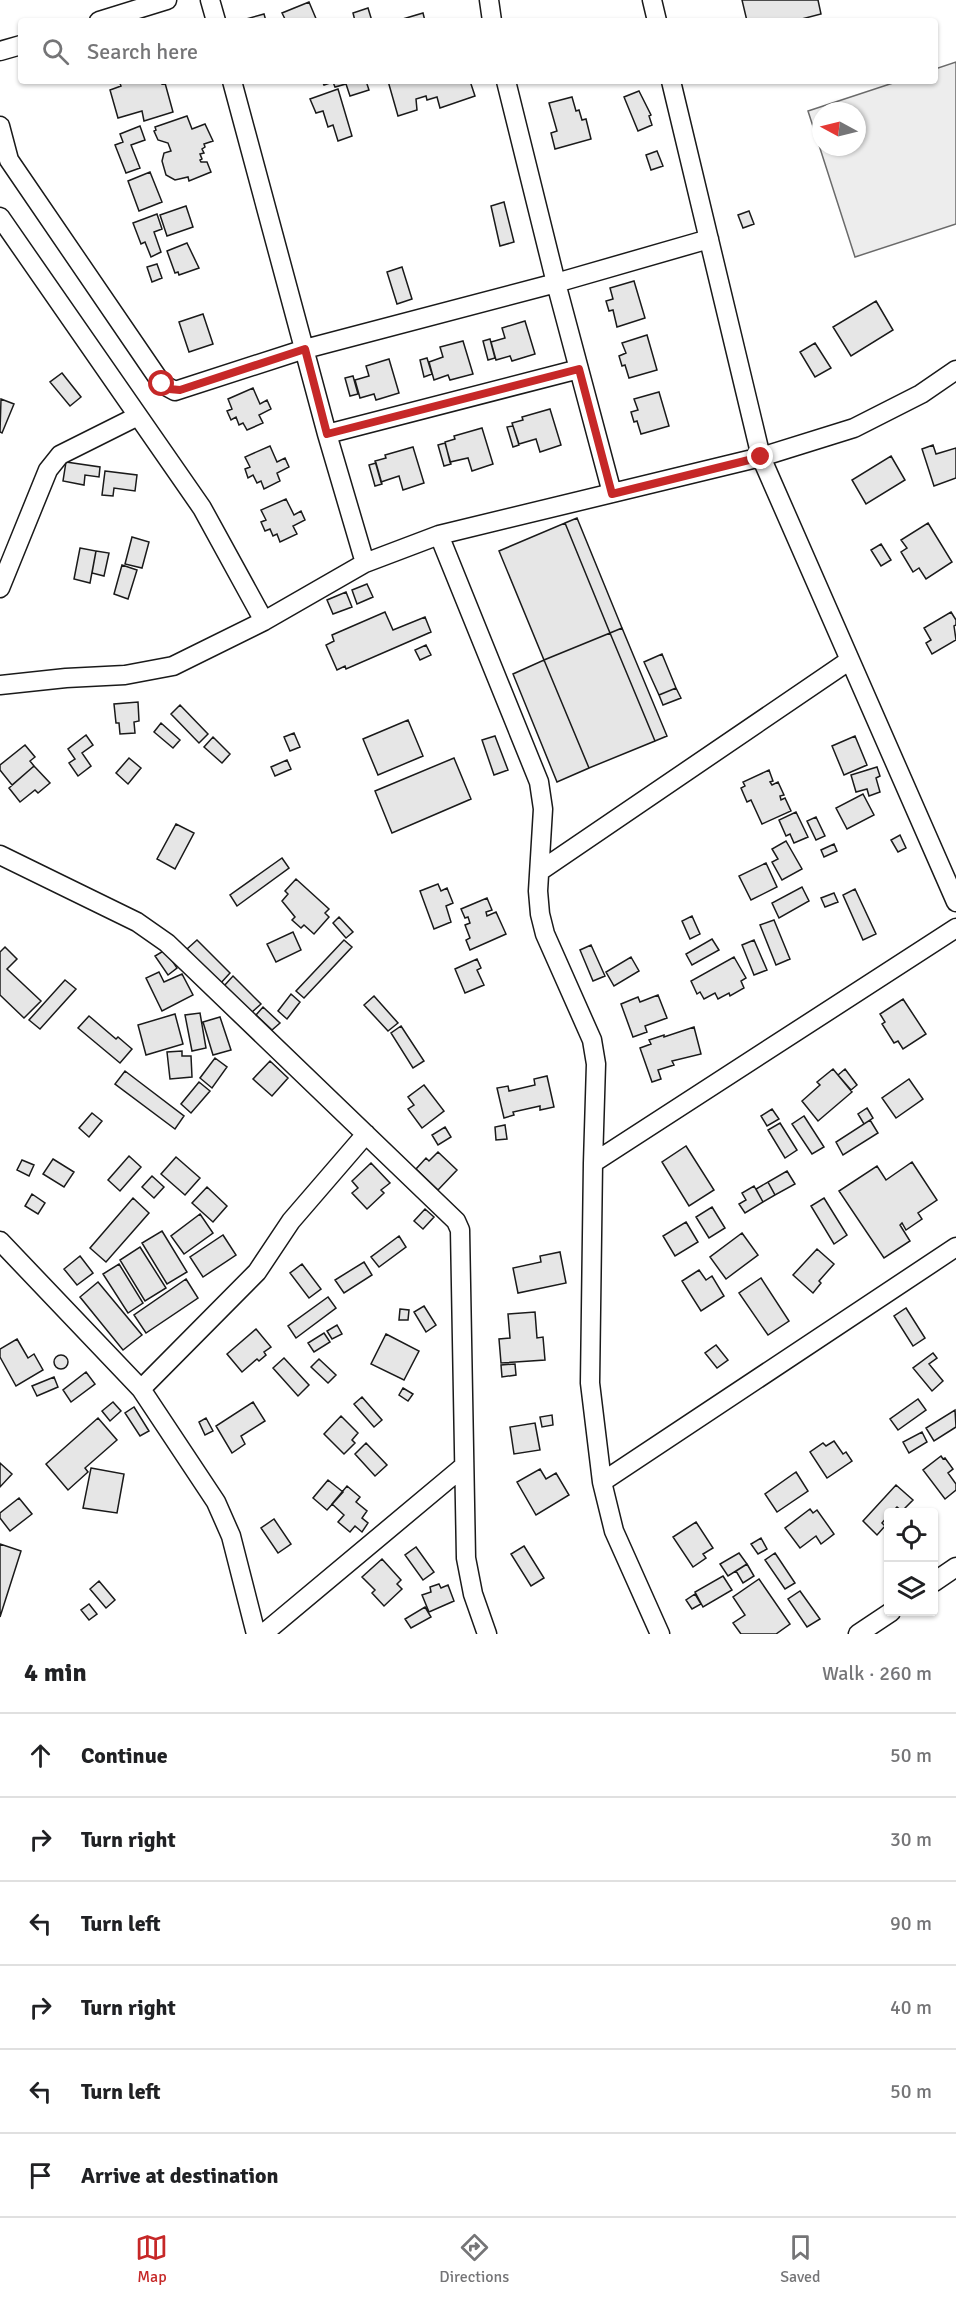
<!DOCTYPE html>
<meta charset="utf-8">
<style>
:root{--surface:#fff;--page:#f6f6f6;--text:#202124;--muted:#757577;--line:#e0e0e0;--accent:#c62828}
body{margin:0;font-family:Signika,sans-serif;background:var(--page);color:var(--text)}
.controls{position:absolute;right:18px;bottom:18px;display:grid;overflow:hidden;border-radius:6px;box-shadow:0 2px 4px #0004}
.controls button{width:54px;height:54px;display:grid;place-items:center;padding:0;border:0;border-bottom:2px solid var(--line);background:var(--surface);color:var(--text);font:30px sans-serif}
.compass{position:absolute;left:812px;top:102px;width:54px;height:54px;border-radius:50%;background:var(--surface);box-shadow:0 2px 4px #0004;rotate:277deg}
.stop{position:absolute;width:18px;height:18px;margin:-14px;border:4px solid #c62828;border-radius:50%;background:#fff}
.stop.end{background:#c62828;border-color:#fff;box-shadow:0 2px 6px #0008}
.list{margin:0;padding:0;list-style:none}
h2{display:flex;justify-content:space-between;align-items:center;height:78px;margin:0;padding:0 24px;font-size:26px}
h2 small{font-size:20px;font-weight:400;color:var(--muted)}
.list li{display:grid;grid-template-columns:39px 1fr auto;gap:18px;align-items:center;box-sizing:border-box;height:84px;padding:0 24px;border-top:2px solid var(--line)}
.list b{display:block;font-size:22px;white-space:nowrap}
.list em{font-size:20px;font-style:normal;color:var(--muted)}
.icon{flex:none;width:33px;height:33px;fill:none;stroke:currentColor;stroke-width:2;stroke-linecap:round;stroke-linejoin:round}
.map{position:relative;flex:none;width:956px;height:1634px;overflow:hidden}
.search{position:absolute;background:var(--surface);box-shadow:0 2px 4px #0004;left:18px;right:18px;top:18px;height:66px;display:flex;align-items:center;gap:15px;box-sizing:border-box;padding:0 21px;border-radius:6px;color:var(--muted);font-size:22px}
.sheet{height:582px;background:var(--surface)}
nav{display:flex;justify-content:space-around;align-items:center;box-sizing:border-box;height:84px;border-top:2px solid var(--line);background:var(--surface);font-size:16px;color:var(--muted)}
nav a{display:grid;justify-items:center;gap:3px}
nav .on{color:var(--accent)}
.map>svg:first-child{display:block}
</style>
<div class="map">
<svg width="956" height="1634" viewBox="0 0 956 1634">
<rect width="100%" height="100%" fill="#fff"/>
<path fill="#ededed" stroke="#6a6a6a" stroke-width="1.5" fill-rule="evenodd" d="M956,62v162l-101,33 -47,-146 91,-30h36v-12zM821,111h36v36h-36z"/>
<path fill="#e6e6e6" stroke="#1a1a1a" stroke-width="1.5" d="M742,0h76l3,14 -27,7h-47z
M309,2l8,19h-31l-4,-8z
M368,8l4,13h-17l-2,-8z
M423,13l2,8h-29z
M264,14l2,7h-27z
M119,81h42l1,3 3,-1 8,29 -29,9 -2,-10 -24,7 -8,-28 11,-4z
M322,81h44l3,9 -19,6 -4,-12 -11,3 -2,-5 -9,3z
M388,81h82l5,15 -35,12 -3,-11 -10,3 -1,-4 -10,3 1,11 -19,6z
M338,89l14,47 -14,5 -5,-16 -5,2 -5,-16 -7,2 -6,-14z
M639,91l12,24 -2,1 3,9 -14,6 -14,-34z
M572,97l4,14 3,-1 3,10 4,-1 5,20 -36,10 -4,-16 6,-2 -8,-28z
M187,116l5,13 13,-5 8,17 -9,3 1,3 -3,2 2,4 -4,1 2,5 -2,1 1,2h6l4,10 -22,9 -1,-4 -13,3 -9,-5 -4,-14 2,-8 7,-2 -3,-8 -10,-3 -4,-9 2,-1 -1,-3z
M140,126l5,14 -14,5 9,23 -14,5 -11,-28 8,-3 -3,-8z
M657,151l6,15 -12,4 -5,-15z
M150,172l12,30 -23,9 -11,-30z
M504,202l10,40 -14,4 -9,-40z
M186,206l7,21 -26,9 -7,-21z
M749,211l5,13 -11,4 -5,-13z
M157,214l5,15 -8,3 7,20 -10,5 -6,-15 -4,2 -8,-21z
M187,243l12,25 -20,7 -1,-3 -3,1 -8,-22z
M157,264l5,14 -10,4 -5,-15z
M402,267l10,32 -15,5 -10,-32z
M634,281l11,37 -28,9 -4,-17 -4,1 -3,-10 7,-2 -3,-11z
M876,301l17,29 -42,26 -18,-29z
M203,314l10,30 -24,8 -10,-30z
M525,321l10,33 -23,7 -2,-5 -14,4 -5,-18 14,-4 -3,-10z
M647,335l10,35 -28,8 -4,-13 -3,1 -3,-10 7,-3 -4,-10z
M490,339l5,19 -7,2 -5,-19z
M463,341l10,33 -23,6 -2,-5 -14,5 -5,-18 14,-5 -3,-10z
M815,343l16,25 -16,9 -15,-25z
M427,358l5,16 -8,3 -4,-17z
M389,359l10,34 -23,7 -2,-6 -14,4 -5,-18 14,-4 -3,-10z
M62,373l19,24 -11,9 -20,-24z
M353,376l5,18 -8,2 -5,-18z
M253,388l7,16 7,-4 4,9 -12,6 4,8 -16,7 -4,-7 -4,2 -3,-8 -5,3 -4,-9 5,-2 -4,-10z
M659,392l10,34 -28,8 -4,-13 -3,1 -3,-10 7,-2 -4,-11z
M1,399l13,5 -12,29 -2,-1z
M550,409l11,36 -21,7 -4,-13 -17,5 -7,-21 11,-3 -1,-3z
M513,426l6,19 -6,2 -6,-20z
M482,428l11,36 -21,7 -4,-13 -18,4 -5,-20 10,-3 -1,-3z
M445,443l6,21 -7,2 -6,-21z
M933,445l3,9 20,-6v30l-22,8 -12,-37z
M270,446l7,16 8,-4 4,9 -12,6 3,8 -16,8 -3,-8 -4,2 -4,-8 -5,3 -3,-9 5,-2 -5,-10z
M413,447l11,36 -21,7 -4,-14 -18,6 -6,-21 11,-3 -1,-3z
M891,456l14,24 -39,24 -14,-24z
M66,462l34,5 -1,10 -14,-2 -1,10 -21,-4z
M376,463l6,21 -7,2 -6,-21z
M105,471l32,4 -2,16 -21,-3 -1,8 -11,-1z
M286,499l8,16 7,-4 4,9 -12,6 4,8 -17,8 -3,-8 -4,2 -3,-7 -5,2 -4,-9 5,-2 -5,-10z
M577,518l45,110 -12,5 -45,-110z
M565,523l45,110 -66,27 -45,-109z
M928,523l24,39 -26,17 -7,-11 -6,4 -12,-20 6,-4 -6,-8z
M132,537l17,5 -7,26 -17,-4z
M881,544l10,16 -10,6 -10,-16z
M80,548l16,3 -6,32 -16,-4z
M96,551l13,2 -5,23 -12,-3z
M122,565l15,5 -9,29 -14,-5z
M367,584l6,13 -16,7 -5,-14z
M346,592l6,15 -19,7 -6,-14z
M385,612l8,18 32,-13 6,15 -85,37 -1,-3 -8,4 -11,-25 8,-4 -2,-6z
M951,612l5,8v5l-2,1 2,14 -24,14 -6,-11 5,-3 -7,-12z
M622,628l45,108 -12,5 -45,-108z
M610,633l45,108 -66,27 -45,-108z
M426,645l5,10 -11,5 -5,-10z
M662,654l14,34 -17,7 -15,-33z
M544,660l45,108 -32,14 -44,-108z
M676,688l5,10 -18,7 -4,-10z
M138,702l1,19 -5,1 1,11 -15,1 -1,-11h-3l-2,-19z
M180,705l28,29 -9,9 -28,-29z
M408,720l15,36 -45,19 -15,-36z
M161,723l19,17 -7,8 -19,-16z
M294,733l6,14 -10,4 -6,-14z
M86,735l7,10 -11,8 9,13 -13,10 -9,-13 6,-4 -7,-10z
M495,736l13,34 -14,5 -12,-35z
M855,736l12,29 -23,10 -12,-29z
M213,737l17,17 -8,9 -18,-16z
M25,745l10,12 -5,4 4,5 -22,19 -12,-15v-5z
M129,758l12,10 -13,16 -12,-11z
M454,758l17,41 -79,34 -17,-42z
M287,760l4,9 -16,7 -4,-9z
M34,766l16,17 -12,10 -3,-3 -15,12 -11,-14z
M877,767l3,9 -4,2 4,14 -11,4 -2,-7 -11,3 -5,-17z
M769,770l4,11 -3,1 2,3 6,-3 6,13 -4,1 1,4 4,-2 6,13 -29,13 -11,-24 -4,2 -6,-14 4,-2 -2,-4z
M863,794l11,21 -27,14 -11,-21z
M796,812l12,25 -14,6 -4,-9 -4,2 -7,-16z
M816,817l9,19 -9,4 -9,-19z
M176,824l18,9 -19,36 -18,-10z
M900,835l6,13 -8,4 -7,-12z
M786,841l16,28 -20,11 -10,-18 6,-3 -6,-10z
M834,844l3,7 -13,6 -3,-7z
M282,858l7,10 -52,38 -7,-11z
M766,863l11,24 -26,13 -12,-24z
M296,879l33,30 -4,4 4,4 -15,17 -10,-9 -3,3 -9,-8 3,-3 -13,-16 6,-7 -3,-3z
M438,884l3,7 6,-3 6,15 -7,3 5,16 -17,7 -14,-38z
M802,887l7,14 -30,17 -7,-15z
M855,889l21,45 -13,6 -20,-45z
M834,893l4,9 -13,5 -4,-9z
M487,898l5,12 -6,2 1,4 9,-4 10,22 -36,16 -4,-10 4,-2 -5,-13 5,-2 -2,-6 -3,1 -4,-9z
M692,916l8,18 -10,5 -8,-18z
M339,917l14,15 -7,6 -13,-15z
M774,920l16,39 -14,6 -16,-40z
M293,932l8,18 -25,12 -9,-18z
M712,939l7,11 -27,15 -6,-11z
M197,940l33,33 -10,11 -33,-35z
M344,940l8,7 -48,51 -8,-7z
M754,940l13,30 -13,5 -12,-30z
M591,945l14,31 -12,5 -13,-31z
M5,947l12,12 -10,10 34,32 -17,17 -24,-23v-43z
M165,950l12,18 -9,7 -13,-19z
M631,957l8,14 -25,15 -8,-14z
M734,957l12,21 -5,3 3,7 -14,8 -1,-3 -11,6 -3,-6 -11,6 -4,-7 -3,2 -6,-13z
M477,959l4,9 -4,2 7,15 -19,8 -10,-24z
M159,972l5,10 18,-8 11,21 -31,16 -16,-33z
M233,976l28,28 -10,9 -27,-27z
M65,980l11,9 -36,40 -11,-9z
M291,994l9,8 -13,17 -9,-8z
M658,995l9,23 -22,8 2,6 -14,5 -12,-33 17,-7 2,5z
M374,996l24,27 -10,8 -24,-26z
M903,999l23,35 -23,15 -5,-8 -4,2 -12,-19 3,-2 -5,-8z
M263,1007l17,16 -8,7 -16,-15z
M200,1013l6,35 -14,3 -7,-36z
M175,1014l8,30 -37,11 -8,-30z
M89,1016l27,23 2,-2 14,12 -12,14 -42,-35z
M220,1017l11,33 -18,5 -10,-33z
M401,1026l23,35 -11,7 -22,-35z
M694,1027l7,27 -29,7 2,4 -16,5 3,9 -9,3 -12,-34 11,-4 -2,-4 15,-5v2z
M182,1051v5h9l1,21 -22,2 -3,-27z
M215,1058l12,9 -15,21 -12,-10z
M270,1061l18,17 -16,18 -19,-17z
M833,1069l19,23 -34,29 -16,-20 18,-16 -3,-3z
M845,1069l12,16 -6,5 -13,-15z
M125,1071l59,45 -9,13 -60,-45z
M547,1076l7,31 -14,3v-4l-27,6 1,3 -10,3 -7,-30 11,-2 1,5 26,-6 -1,-6z
M909,1079l14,20 -27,19 -14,-20z
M199,1082l11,9 -19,22 -10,-9z
M424,1085l20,26 -22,17 -14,-19 6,-4 -6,-8z
M867,1108l6,10 -9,6 -6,-10z
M772,1109l7,10 -12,7 -6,-10z
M92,1113l10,8 -13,16 -10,-9z
M804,1116l20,31 -12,7 -20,-30z
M870,1120l8,13 -35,22 -7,-13z
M780,1123l17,27 -12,8 -17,-28z
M505,1125l2,14 -11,1 -1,-13z
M445,1127l6,10 -13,8 -6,-10z
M686,1146l28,44 -25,16 -27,-44z
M438,1152l19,18 -19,20 -22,-21 10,-11 3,3z
M129,1156l12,11 -21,24 -12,-11z
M176,1157l24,21 -15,17 -24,-21z
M53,1159l21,13 -10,15 -21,-13z
M22,1160l12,5 -5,11 -12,-6z
M912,1162l25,38 -19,13 4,6 -16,11 -4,-7 -2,2 10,16 -26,17 -45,-67 38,-25 9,14z
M371,1163l19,20 -9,7 3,3 -17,16 -15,-16 6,-5 -6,-7z
M787,1171l8,13 -20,11 -7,-13z
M152,1176l12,11 -10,11 -12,-11z
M768,1182l7,13 -12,7 -7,-13z
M754,1186l9,16 -18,11 -6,-9 7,-4 -4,-7z
M207,1187l20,19 -14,16 -21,-19z
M32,1194l13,9 -7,11 -13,-8z
M133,1198l16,15 -43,49 -16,-14z
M824,1198l23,37 -13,9 -23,-38z
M712,1207l13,21 -16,10 -13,-21z
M425,1209l9,8 -11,12 -9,-8z
M200,1214l13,19 -29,21 -13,-18z
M686,1222l12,20 -23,14 -12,-20z
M162,1231l25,41 -20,12 -25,-41z
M742,1233l16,22 -32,24 -16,-22z
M223,1235l13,20 -33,22 -13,-20z
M399,1236l7,11 -27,20 -8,-10z
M140,1247l26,41 -21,13 -25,-41z
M817,1249l17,15 -15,17 2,2 -8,10 -20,-18z
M560,1252l6,31 -48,10 -5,-25 28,-6 -1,-6z
M80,1256l13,17 -16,12 -13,-16z
M364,1262l8,13 -28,18 -9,-13z
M119,1264l24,39 -15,10 -25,-39z
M302,1264l19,25 -12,9 -19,-25z
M699,1270l7,10 6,-4 12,20 -23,15 -19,-30z
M761,1278l28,43 -21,14 -29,-42z
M186,1279l12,19 -52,35 -12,-18z
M98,1282l44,53 -19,15 -43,-53z
M328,1297l8,11 -40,30 -8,-12z
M424,1306l12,19 -10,7 -12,-20z
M906,1308l19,30 -12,8 -19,-30z
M400,1309l9,1 -1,10h-9z
M535,1312l2,26 6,-1 2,23 -44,3 -2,-24 11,-1 -2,-24z
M337,1325l5,9 -10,5 -5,-8z
M256,1329l15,18 -7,5 2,3 -7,6 -2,-2 -15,13 -15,-18z
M324,1333l6,9 -16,10 -6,-9z
M386,1334l33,17 -15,29 -33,-16z
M17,1339l11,19 6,-4 9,16 -27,16 -16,-29v-8z
M716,1345l12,15 -11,8 -12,-15z
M933,1353l4,5 -8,6 14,17 -11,10 -19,-23z
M54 1362a7 7 0 1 1 14 0a7 7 0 1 1-14 0Z
M284,1358l25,27 -11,11 -25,-28z
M319,1359l17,16 -8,8 -17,-16z
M515,1364l1,11 -14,2 -1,-12z
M86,1372l9,12 -24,18 -8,-12z
M54,1377l4,10 -21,9 -5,-10z
M403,1388l10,6 -5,7 -9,-6z
M362,1397l20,23 -8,7 -20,-23z
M918,1399l8,11 -28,20 -8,-11z
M113,1402l8,9 -11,10 -8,-10z
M253,1402l12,19 -24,15 4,8 -13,9 -16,-27z
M134,1407l15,24 -9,5 -15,-23z
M955,1410l1,17 -22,14 -8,-13z
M552,1415l1,10 -11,2 -2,-10z
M341,1416l17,17 -6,7 3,3 -11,11 -20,-20z
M98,1418l19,22 -32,28 3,4 -20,18 -22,-26z
M206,1418l7,13 -8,4 -6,-13z
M535,1423l5,27 -26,4 -4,-27z
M922,1432l5,10 -18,11 -6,-11z
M834,1441l9,13 3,-2 6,9 -25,17 -17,-26 13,-9 3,3z
M366,1443l21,22 -12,11 -20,-22z
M941,1456l2,3 2,-1 8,11 -5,4 8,11v6l-11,9 -22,-29z
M0,1463l12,11 -12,13z
M91,1468l33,6 -7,39 -34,-5z
M540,1469l6,10 10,-6 13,22 -33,20 -19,-33z
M796,1472l12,19 -31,21 -12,-18z
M328,1480l15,12 -16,18 -14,-12z
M896,1485l17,15 -11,11 -5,-4 -5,5h-4v4l-6,7 3,3 -8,9 -14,-14z
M347,1486l13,11 -4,5 11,9 -5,7 6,5 -6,9 -7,-6 -5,6 -12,-10 6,-7 -12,-11z
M19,1498l13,16 -22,17 -10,-13v-5z
M810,1509l3,4 4,-3 17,24 -13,10 -5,-8 -16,12 -15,-20z
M274,1519l17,25 -13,9 -17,-25z
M696,1522l17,26 -10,6 3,4 -13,9 -20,-30z
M761,1538l6,11 -9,5 -7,-10z
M0,1544l21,7 -21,66z
M524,1546l20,32 -13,8 -20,-32z
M416,1547l18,25 -11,8 -18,-25z
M739,1553l8,11 -19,12 -8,-12z
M775,1553l20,30 -10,6 -20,-29z
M382,1559l19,21 -4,4 5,5 -18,17 -12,-13 3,-3 -13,-13z
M747,1564l7,12 -11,7 -7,-12z
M723,1576l9,14 -29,17 -8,-15z
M759,1579l31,45 -14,10h-35l-8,-11 12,-8 -12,-18z
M99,1581l16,19 -9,8 -16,-19z
M439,1584l2,4 7,-3 6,16 -25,11 -7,-17 9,-3 -1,-5z
M800,1591l20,28 -13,8 -19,-28z
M695,1594l6,10 -9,5 -6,-9z
M89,1604l8,10 -8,6 -8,-10z
M425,1607l6,10 -20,11 -6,-9z"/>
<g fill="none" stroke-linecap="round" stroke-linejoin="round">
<defs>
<path id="street" d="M210,0l6,21
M489,0l3,21
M652,0l5,21
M99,21l68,-21
M0,51l21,-6
M232,81l95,353 38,129
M506,81l50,202 56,210
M671,81l90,376 195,445
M0,126l9,34 153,224 13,7 130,-42 251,-66 153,-44
M0,217l202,291 62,113
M327,434l252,-65
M439,535l100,247 4,27 -5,82 2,23 5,20 47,106 4,24 -3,99 -3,220 12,99 12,49 46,103
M0,588l48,-118 12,-15 78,-39
M0,685l66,-7 59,-3 48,-9 91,-45 101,-58 74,-28 322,-78 93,-29 67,-34 35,-24
M0,855l137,67 30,21 289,278 4,9 6,328 7,36 14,40
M540,871l310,-211
M593,1163l363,-235
M0,1241l141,148 75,113 15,34 25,98
M141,1389l116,-117 34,-51 75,-87
M602,1482l354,-235
M934,1582l22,-15
M263,1634l201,-168
M858,1634l33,-22"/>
</defs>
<use href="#street" stroke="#1a1a1a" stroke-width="21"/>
<use href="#street" stroke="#fff" stroke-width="18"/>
</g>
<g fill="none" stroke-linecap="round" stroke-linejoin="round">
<path stroke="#c62828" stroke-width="8" d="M162,384l7,5 11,1 125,-41 22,85 252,-65 33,125 149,-37"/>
</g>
</svg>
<div class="controls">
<button><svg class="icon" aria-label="locate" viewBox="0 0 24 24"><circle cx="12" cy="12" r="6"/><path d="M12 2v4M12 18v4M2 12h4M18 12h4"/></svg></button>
<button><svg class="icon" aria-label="layers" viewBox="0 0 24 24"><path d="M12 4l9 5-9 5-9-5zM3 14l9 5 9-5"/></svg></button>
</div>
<svg class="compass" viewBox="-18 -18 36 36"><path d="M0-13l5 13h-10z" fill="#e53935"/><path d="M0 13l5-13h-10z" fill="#757577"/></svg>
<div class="stop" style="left:162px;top:384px"></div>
<div class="stop end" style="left:761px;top:457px"></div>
<div class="search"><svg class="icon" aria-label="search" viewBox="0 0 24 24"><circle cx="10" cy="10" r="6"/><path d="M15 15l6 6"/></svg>Search here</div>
</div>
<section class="sheet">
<h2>4 min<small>Walk · 260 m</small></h2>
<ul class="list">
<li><svg class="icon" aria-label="ahead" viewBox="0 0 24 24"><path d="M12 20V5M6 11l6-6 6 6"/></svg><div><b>Continue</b></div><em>50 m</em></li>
<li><svg class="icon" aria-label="right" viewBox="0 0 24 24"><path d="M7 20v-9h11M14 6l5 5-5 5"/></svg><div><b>Turn right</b></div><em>30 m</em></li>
<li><svg class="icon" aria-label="left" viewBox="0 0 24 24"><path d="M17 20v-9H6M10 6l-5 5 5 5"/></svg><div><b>Turn left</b></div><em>90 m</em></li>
<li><svg class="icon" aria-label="right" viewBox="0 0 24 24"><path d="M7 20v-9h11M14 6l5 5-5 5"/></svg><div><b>Turn right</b></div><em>40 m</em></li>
<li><svg class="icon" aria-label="left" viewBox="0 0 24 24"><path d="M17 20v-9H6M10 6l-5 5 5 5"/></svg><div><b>Turn left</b></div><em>50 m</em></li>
<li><svg class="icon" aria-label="arrive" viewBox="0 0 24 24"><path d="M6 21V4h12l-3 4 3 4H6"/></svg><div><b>Arrive at destination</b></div></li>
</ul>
</section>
<nav>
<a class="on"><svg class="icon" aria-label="map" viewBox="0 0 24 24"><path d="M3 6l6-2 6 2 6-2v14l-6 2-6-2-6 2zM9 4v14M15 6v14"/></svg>Map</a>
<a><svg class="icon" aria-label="directions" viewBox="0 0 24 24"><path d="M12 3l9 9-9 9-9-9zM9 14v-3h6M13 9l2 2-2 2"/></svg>Directions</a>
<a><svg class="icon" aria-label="saved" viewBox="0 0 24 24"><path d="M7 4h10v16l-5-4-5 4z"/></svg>Saved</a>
</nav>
